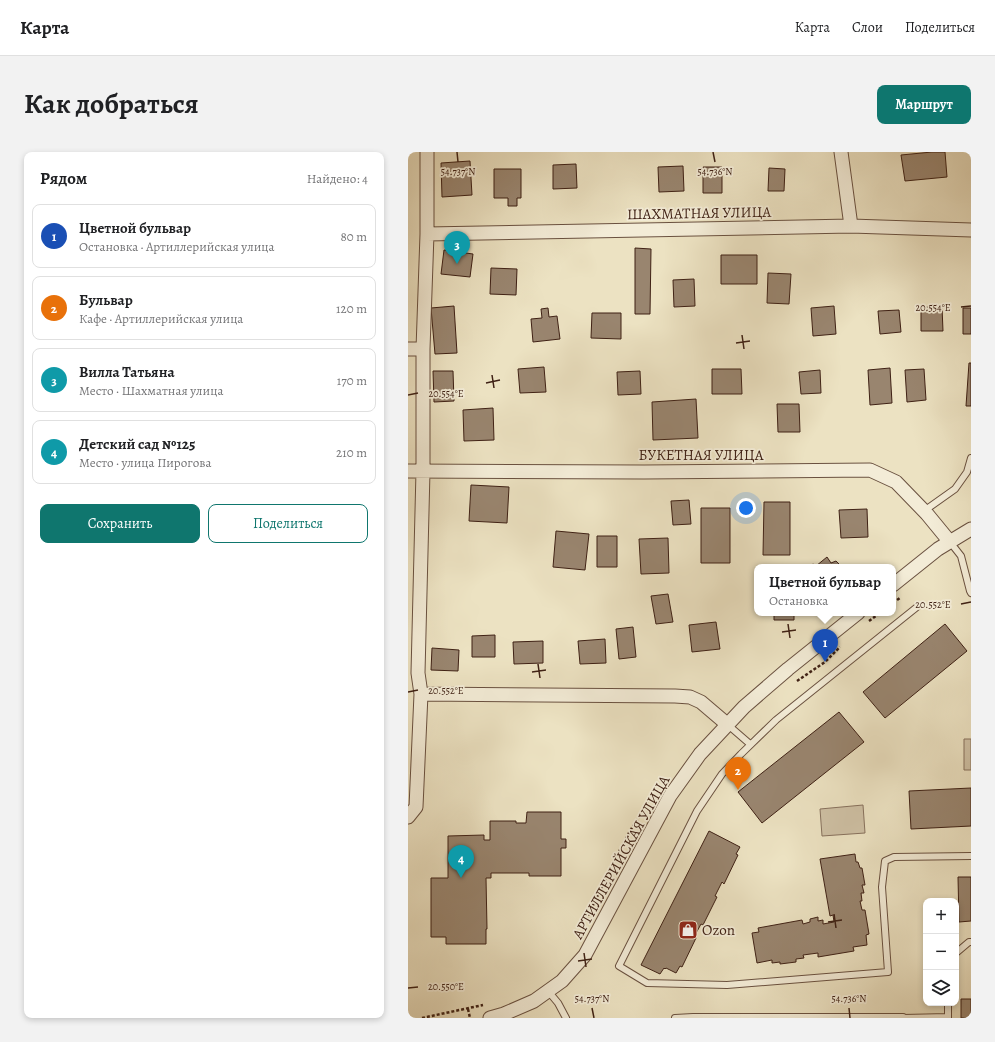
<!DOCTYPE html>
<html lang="ru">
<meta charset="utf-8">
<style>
:root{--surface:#fff;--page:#f2f2f2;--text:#202124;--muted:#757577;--line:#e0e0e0;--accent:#0f766e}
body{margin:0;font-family:Alegreya,serif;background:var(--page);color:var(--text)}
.controls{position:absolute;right:12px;bottom:12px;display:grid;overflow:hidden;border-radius:8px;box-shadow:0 2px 6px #0003}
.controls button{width:36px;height:36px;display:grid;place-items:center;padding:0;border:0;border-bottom:1px solid var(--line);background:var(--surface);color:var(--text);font:20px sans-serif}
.you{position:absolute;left:338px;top:356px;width:14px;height:14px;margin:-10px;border:3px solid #fff;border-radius:50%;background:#1a73e8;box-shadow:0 0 0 6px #1a73e833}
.badge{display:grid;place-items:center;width:26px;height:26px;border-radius:50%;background:var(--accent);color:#fff;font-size:13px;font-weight:700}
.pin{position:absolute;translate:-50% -33px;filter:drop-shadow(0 1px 2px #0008)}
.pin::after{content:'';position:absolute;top:21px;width:14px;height:12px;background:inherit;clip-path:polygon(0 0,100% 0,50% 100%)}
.popup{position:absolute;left:346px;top:412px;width:142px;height:52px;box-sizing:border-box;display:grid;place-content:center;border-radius:8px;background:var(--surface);filter:drop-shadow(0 1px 3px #0005);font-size:13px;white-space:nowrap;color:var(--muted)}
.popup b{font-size:15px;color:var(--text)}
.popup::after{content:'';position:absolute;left:50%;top:100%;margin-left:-8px;border:8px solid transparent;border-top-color:var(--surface)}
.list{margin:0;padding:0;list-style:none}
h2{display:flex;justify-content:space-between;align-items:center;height:52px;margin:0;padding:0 16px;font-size:17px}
h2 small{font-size:13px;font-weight:400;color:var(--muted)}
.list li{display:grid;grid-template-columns:26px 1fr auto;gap:12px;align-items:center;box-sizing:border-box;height:64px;margin:0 8px 8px;padding:0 8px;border:1px solid var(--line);border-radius:8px}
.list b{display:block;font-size:15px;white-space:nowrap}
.list p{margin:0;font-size:13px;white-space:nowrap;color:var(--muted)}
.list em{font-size:13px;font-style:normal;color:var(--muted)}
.actions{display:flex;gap:8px;padding:12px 16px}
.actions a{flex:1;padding:9px 0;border:1px solid var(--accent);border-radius:8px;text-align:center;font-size:14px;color:var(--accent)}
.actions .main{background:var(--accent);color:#fff}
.icon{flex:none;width:22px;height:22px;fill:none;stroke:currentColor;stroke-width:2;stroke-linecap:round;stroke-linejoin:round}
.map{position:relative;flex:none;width:563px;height:866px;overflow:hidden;border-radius:8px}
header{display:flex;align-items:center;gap:24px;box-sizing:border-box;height:56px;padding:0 20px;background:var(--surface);border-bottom:1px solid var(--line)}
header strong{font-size:19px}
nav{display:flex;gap:22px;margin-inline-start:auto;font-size:14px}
.intro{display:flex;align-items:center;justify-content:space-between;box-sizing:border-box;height:96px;padding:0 24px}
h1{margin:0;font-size:28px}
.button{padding:10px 18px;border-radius:8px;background:var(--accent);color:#fff;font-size:14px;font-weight:700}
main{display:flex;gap:24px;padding:0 24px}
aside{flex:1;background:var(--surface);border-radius:8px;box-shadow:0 2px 6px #0003}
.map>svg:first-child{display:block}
</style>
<header>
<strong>Карта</strong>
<nav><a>Карта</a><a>Слои</a><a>Поделиться</a></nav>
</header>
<div class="intro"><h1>Как добраться</h1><a class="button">Маршрут</a></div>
<main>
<aside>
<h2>Рядом<small>Найдено: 4</small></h2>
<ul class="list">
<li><span class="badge" style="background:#1a4fb4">1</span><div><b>Цветной бульвар</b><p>Остановка · Артиллерийская улица</p></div><em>80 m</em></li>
<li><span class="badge" style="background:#e8710a">2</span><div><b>Бульвар</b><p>Кафе · Артиллерийская улица</p></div><em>120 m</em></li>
<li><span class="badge" style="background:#0f9aa8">3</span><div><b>Вилла Татьяна</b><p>Место · Шахматная улица</p></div><em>170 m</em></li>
<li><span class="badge" style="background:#0f9aa8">4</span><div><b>Детский сад №125</b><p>Место · улица Пирогова</p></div><em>210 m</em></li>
</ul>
<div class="actions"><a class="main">Сохранить</a><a>Поделиться</a></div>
</aside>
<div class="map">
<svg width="563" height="866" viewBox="0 0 563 866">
<rect width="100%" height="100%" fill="#ece2c2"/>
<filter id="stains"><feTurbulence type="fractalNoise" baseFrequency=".005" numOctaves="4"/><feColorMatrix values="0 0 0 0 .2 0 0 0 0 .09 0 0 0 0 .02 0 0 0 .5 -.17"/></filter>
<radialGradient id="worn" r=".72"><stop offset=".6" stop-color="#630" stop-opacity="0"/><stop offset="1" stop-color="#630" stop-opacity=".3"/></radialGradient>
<path fill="#cfc1a5" stroke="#87715d" d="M556,587h7v31h-7z
M455,653l2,28 -43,3 -2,-27z"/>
<path fill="#99856f" stroke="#3f2115" d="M524,0h13l2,25 -42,4 -4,-26z
M62,9l2,34 -30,2 -1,-34z
M168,12l1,24 -24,1v-24z
M275,14l1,25 -25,1 -1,-25z
M295,15h19v26h-19z
M361,16l16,1 -1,22h-16z
M86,17h27v29h-4v8h-9v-8h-14z
M227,96l16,1 -1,65h-15z
M36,98l29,4 -3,23 -29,-3z
M313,103h36v29h-36z
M83,116l26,1 -1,26 -26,-1z
M360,121l23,1 -2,30 -22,-1z
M286,127l1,27 -21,1 -1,-27z
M46,154l3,47 -22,1 -4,-46z
M426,154l2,28 -23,2 -2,-28z
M513,155h21l1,24h-22z
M140,156l1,9 8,-1 3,23 -27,3 -2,-23 11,-1 -1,-9z
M555,156h8v26h-8z
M491,158l2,22 -21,2 -2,-23z
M184,161h29v26l-30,-1z
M561,211h2v43h-5z
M136,215l2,25 -26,1 -2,-24z
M482,216l2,35 -22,2 -2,-35z
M304,217h29l1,25h-30z
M516,217l2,31 -19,2 -2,-32z
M412,218l1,23 -20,1 -2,-22z
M25,219h20l1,30 -20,1z
M232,219l1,23 -23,1 -1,-23z
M288,247l2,39 -45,2 -1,-38z
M369,252h22l1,28h-22z
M85,256l1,32 -30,1 -1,-31z
M63,333l38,2 -2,36 -38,-2z
M281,348l2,24 -18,1 -2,-24z
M356,350h26v53h-27z
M293,356h29v55h-29z
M459,357l1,28 -27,1 -2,-28z
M148,379l33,3 -4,36 -32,-3z
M189,384h20v31h-20z
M260,386l1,35 -28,1 -2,-35z
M419,405l4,6 5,-2 4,4 -1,2h-30l4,-3 3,2z
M260,442l5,28 -17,2 -5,-28z
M366,461h20v7h-20z
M308,470l4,27 -28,3 -3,-27z
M537,472l22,27 -82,67 -22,-26z
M225,475l3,30 -17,2 -3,-30z
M87,483v22h-23v-21z
M197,487l1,24 -26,1 -2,-23z
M135,489v22l-29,1 -1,-22z
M24,496l27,2 -1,21 -27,-1z
M431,560l25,30 -102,81 -24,-31z
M563,636v38l-60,3 -2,-38z
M119,660h34v27h5v9h-5v28h-32v-3h-38v5h-5l1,51h-1v15h-40v-7h-15v-59h17v-42l36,-1v5h6v-19h26v2h10z
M301,679l31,16 -4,7 2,1 -14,29 -2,-2 -7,14 2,1 -14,28 -2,-1 -7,13 2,1 -14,29 -2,-1 -4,7 -10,-5 -1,1 -1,-1 -4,6 -19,-9z
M447,702l1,8h2l2,6h2l3,17h-3l2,8h-3l1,8h-2l2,9h3l4,24 -3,1 1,10 -14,2 1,4 -36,6v-4l-15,2 1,3 -8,1v3l-16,2v-2l-8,1v-3l-15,3 -5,-30 7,-1 -1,-4 44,-8 1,4 7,-2v-3l8,-2v4l5,-1v4l11,-2 -1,-7 -3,1 -10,-57z
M550,725h13v44l-12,1z
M553,847h10v19h-10z"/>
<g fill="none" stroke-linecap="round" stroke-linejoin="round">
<defs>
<path id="lane" d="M516,359l31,-22 12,-17 4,-14
M542,390l11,14 9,35 1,2
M509,455l-141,113 -35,34 -19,20 -25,37 -78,155 28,17 80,2 161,-13 -6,-85 3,-26 9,-4 77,-1
M320,573l22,19
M548,801l13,-11h2
M140,839l10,12 8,15
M267,866l18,-1h210
M495,866l45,-1
M540,866v-15"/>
<path id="street" d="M433,0l10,74
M19,82l424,-8 120,4
M0,197h15
M0,319l236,1 226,-2 26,12 31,32 23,28
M485,433l45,-36 33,-20
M13,542l254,2 15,1 11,5 27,23
M0,665l8,-10 5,-113 -3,-21 5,-202v-122l4,-115v-82
M82,866l14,-4 30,-13 28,-20 23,-26 85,-159 30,-42 44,-47 44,-38 70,-56"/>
</defs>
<use href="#lane" stroke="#6a5140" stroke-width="8"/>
<use href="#street" stroke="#6a5140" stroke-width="15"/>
<path stroke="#3f2115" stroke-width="2.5" stroke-dasharray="3 2" stroke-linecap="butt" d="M485,451l7,-5
M461,469l11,-8
M389,529l28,-19 15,-15
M178,768l28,-59 16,-30 22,-35
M60,857l2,9
M14,866l61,-13"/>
<use href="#lane" stroke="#f3ecd7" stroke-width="6"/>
<use href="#street" stroke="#f3ecd7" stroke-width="13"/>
</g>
<path fill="none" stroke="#3f2115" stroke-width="1.5" d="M49,0l1,10M305,0l2,10M553,155l10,-1M334,183l2,14M328,191l14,-2M84,223l2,13M78,231l14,-3M0,243l10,-2M553,452l10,-2M380,472l2,14M374,480l14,-2M130,512l2,14M124,520l14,-2M0,540l10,-2M426,762l2,14M420,770l14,-2M176,801l2,14M170,809l14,-2M0,836l10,-1M184,856l2,10M441,856l1,10"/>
<defs>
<symbol id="shop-square" viewBox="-11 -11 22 22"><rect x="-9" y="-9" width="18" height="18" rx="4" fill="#8f2418" stroke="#f3ecd7"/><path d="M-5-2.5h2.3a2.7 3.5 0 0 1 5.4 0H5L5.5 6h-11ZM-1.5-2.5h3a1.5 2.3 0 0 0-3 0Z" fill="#fff"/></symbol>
</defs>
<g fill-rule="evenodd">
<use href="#shop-square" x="269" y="767" width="22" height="22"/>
</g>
<g text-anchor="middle" stroke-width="3.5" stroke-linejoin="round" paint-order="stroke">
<g font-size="15" fill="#3f2115" stroke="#f3ecd7">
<text transform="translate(291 61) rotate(-1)" y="5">ШАХМАТНАЯ УЛИЦА</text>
<text x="293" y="308">БУКЕТНАЯ УЛИЦА</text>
<text transform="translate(213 705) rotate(-61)" y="5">АРТИЛЛЕРИЙСКАЯ УЛИЦА</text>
</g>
<g font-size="15" fill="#3f2115" stroke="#f3ecd7" text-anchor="start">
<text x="294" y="783">Ozon</text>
</g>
</g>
<g font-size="10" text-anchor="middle" fill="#3f2115" stroke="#f3ecd7" stroke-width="3.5" stroke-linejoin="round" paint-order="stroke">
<text x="50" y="23">54.737°N</text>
<text x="307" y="23">54.736°N</text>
<text x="525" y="159">20.554°E</text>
<text x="38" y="245">20.554°E</text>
<text x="525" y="456">20.552°E</text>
<text x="38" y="542">20.552°E</text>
<text x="38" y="838">20.550°E</text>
<text x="184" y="850">54.737°N</text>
<text x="441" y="850">54.736°N</text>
</g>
<rect width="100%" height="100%" filter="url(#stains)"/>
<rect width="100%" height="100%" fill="url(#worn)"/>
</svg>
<div class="controls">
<button>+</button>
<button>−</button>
<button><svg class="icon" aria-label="layers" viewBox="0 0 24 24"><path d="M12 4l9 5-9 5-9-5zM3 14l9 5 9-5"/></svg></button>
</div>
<div class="you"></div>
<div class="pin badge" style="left:417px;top:510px;background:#1a4fb4">1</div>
<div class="popup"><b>Цветной бульвар</b>Остановка</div>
<div class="pin badge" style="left:330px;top:638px;background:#e8710a">2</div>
<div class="pin badge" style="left:49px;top:112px;background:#0f9aa8">3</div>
<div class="pin badge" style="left:53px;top:726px;background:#0f9aa8">4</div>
</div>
</main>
